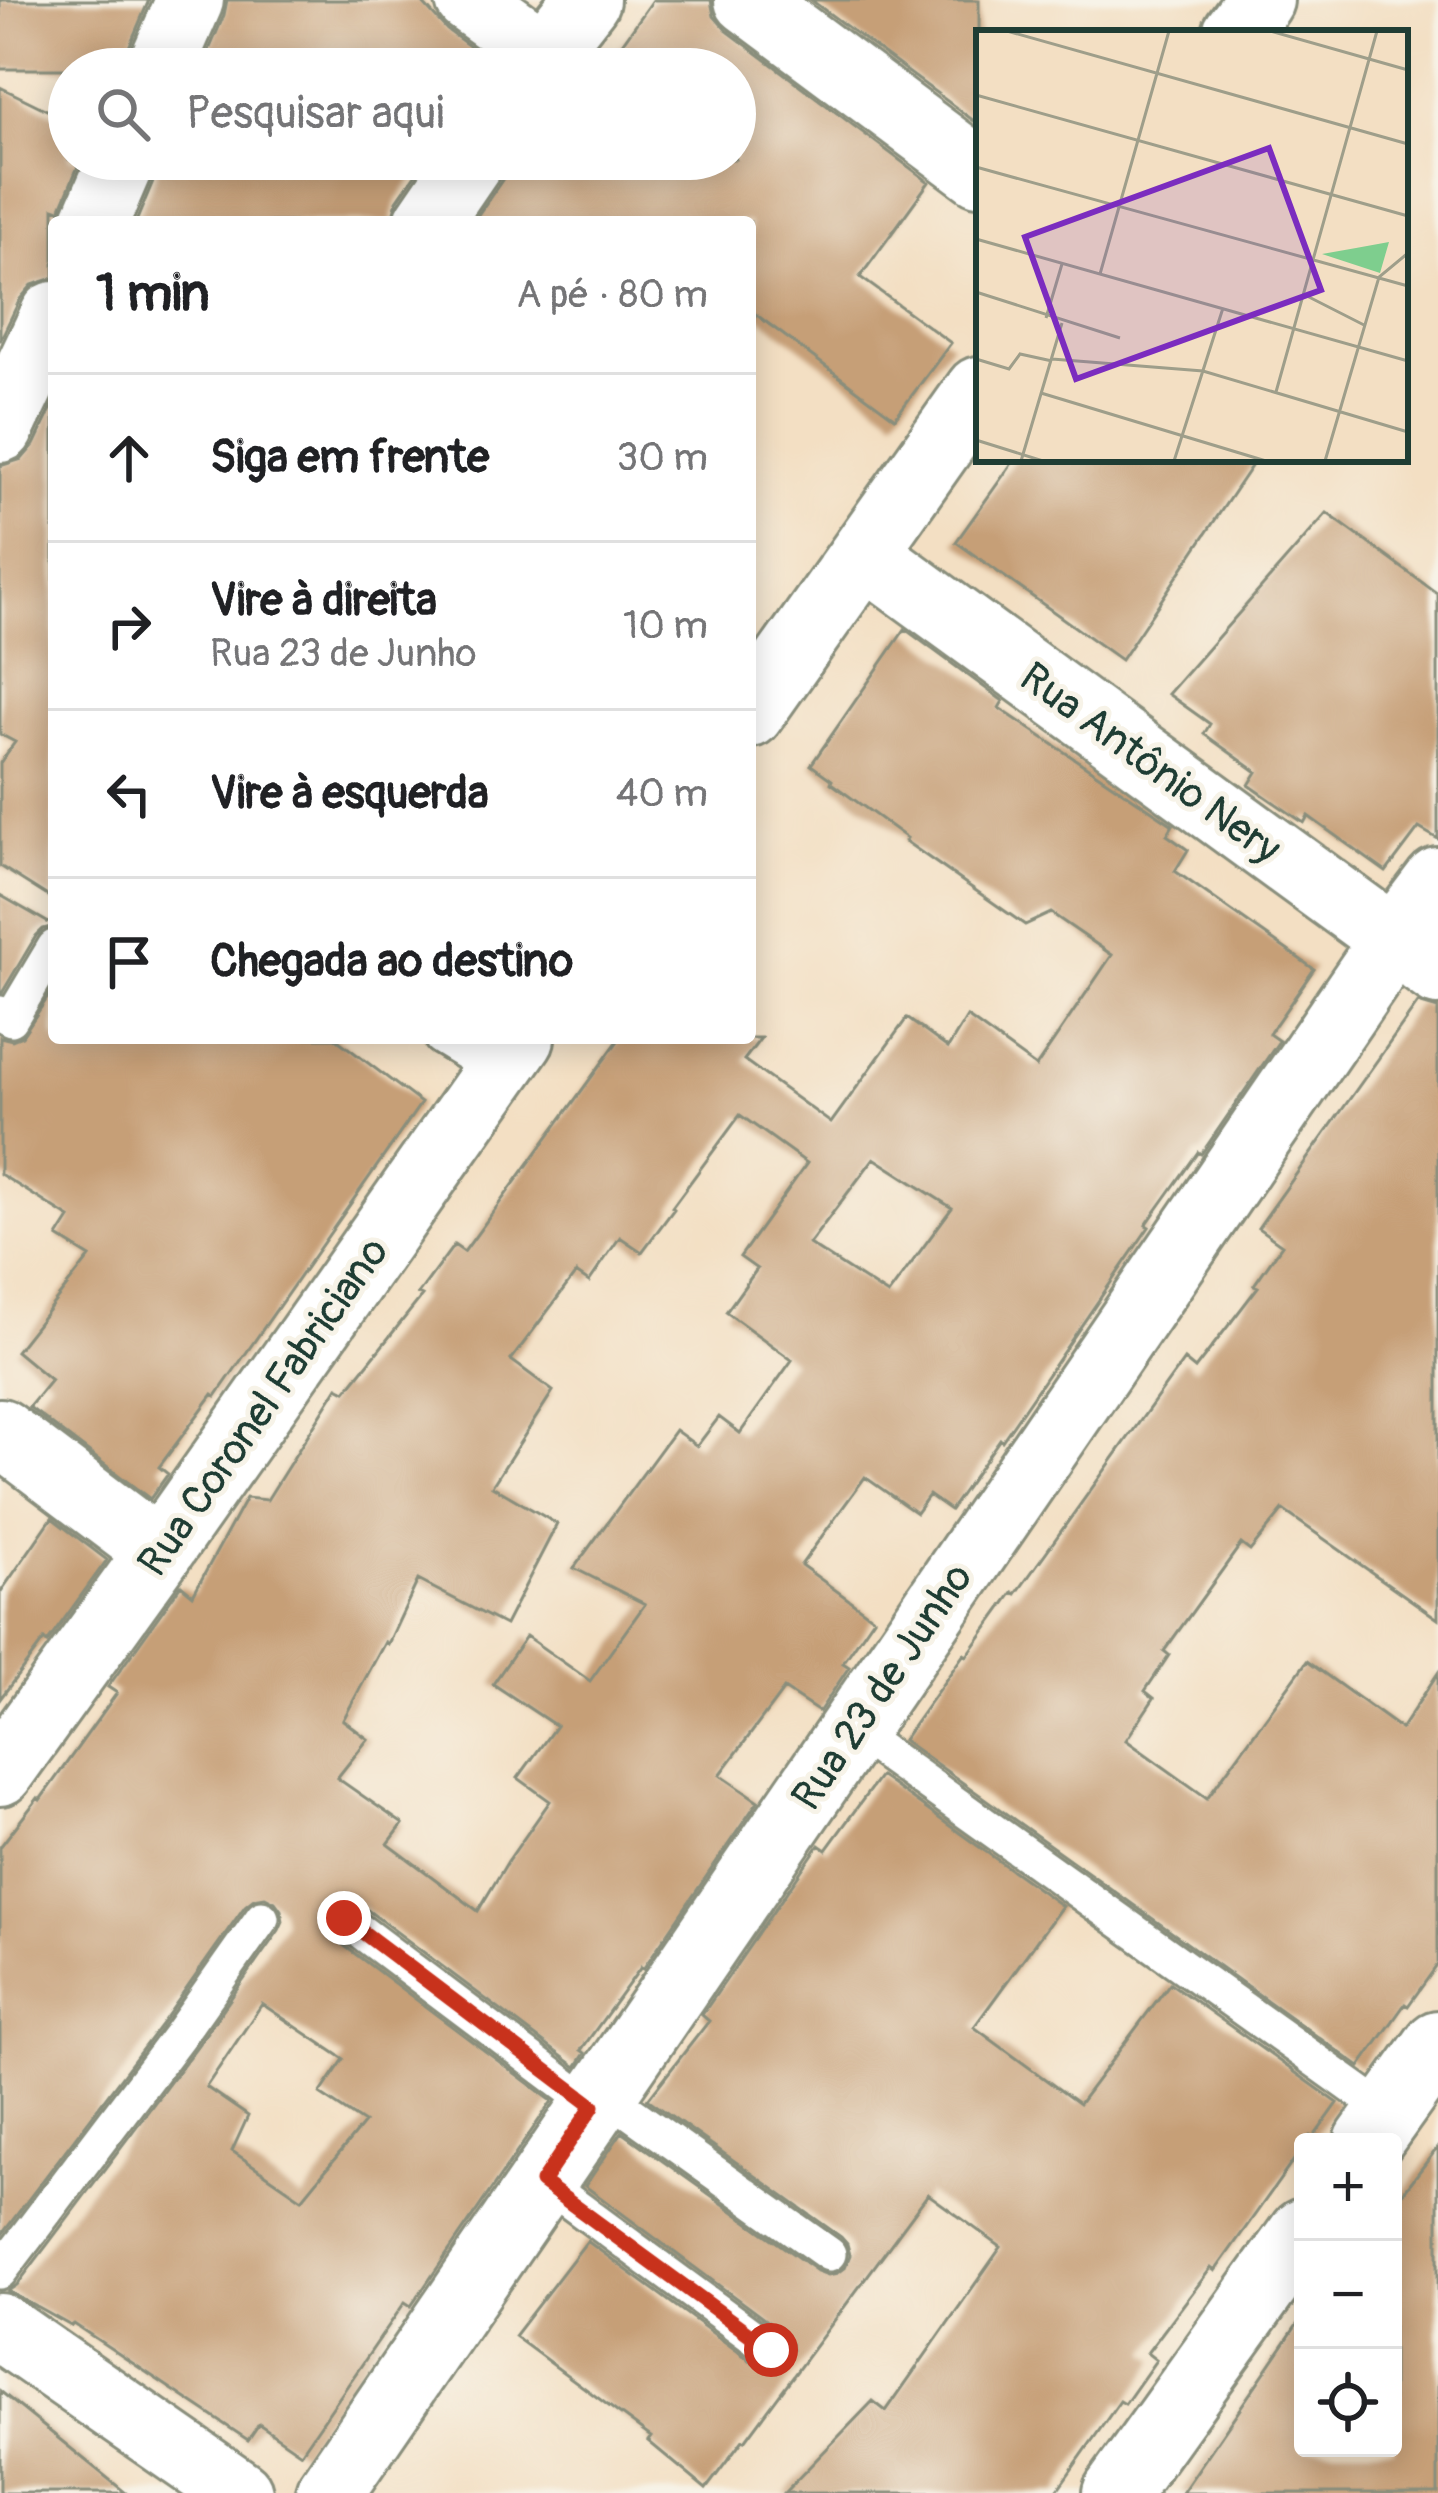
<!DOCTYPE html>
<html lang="pt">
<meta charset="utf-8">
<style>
:root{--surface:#fff;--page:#f6f6f6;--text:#202124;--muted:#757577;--line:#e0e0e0}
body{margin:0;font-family:Pangolin,sans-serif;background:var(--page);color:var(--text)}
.controls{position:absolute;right:36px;bottom:36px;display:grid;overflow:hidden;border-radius:12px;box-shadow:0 6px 30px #0003}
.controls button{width:108px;height:108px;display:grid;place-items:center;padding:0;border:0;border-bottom:3px solid var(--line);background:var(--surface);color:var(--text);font:60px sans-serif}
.stop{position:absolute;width:36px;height:36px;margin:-27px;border:9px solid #c8321e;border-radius:50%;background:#fff}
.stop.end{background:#c8321e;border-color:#fff;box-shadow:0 3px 12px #0008}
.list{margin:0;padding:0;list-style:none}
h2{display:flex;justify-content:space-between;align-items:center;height:156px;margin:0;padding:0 48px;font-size:51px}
h2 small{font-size:39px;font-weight:400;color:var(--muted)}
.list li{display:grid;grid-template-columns:78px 1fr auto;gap:36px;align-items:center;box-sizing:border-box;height:168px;padding:0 48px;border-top:3px solid var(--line)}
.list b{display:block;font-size:45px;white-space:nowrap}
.list p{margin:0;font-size:39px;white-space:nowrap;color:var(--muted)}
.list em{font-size:39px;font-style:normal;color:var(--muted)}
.icon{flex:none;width:66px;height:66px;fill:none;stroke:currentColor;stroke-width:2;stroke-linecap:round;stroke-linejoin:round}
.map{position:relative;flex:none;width:1438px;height:2493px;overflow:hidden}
.search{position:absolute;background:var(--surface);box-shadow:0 6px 30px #0003;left:48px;top:48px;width:708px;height:132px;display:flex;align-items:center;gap:30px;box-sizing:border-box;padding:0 42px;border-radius:66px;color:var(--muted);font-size:45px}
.panel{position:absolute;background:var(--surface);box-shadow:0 6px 30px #0003;left:48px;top:216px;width:708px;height:828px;border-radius:12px}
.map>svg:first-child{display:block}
</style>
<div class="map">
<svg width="1438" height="2493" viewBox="0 0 1438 2493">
<rect width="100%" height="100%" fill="#f7f3e8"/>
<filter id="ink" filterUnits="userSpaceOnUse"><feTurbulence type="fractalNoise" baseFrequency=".00833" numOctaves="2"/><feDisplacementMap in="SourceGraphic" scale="24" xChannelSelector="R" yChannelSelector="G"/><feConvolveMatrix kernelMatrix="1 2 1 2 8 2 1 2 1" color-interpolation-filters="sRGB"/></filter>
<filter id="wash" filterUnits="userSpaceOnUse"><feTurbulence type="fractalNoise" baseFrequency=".004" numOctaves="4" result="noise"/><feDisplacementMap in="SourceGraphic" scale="48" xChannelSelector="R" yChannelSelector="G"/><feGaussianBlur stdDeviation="2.7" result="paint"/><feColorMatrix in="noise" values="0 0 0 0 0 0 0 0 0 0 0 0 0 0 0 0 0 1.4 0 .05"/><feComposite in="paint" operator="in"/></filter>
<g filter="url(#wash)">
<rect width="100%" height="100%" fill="#f3dfc3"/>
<g id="blocks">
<path fill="#c69f77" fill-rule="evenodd" d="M0,0h149l-23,54 -3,15h-123z
M227,0h193l27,30 43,31 5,8h-294l23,-54z
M653,0h58l3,16 12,14 203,152 -69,95 91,66 -56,75 -145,-108v-88h-277l29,-42 6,-21h227v-90h-131z
M811,0h168v114l-5,7z
M0,87l69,34v38h12l-21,51 -6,-2v70l-22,7 -12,14 -20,42z
M159,159h76l17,6 4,-6h170l-29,42 -6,21h-255l20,-48z
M54,403v497l-54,-34v-103l15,-21 -15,-8v-268l22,-7 12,-14z
M1015,459h241l-135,201 -165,-118z
M1327,513l111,81v245l-19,-11 -33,44 -78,-56 -4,7 -55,-38 8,-13 -53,-38 6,-10 -42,-30z
M905,629l98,72 -4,7 174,117 -6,10 21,15 -13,21 139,98 -45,65 10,7 -75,109 -3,4 -3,-2 -52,73 3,2 -147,214 -2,-2 -50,71 -21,-15 -13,18 -51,-36 -64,88 73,53 -31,45 6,4 -30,45 -35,-23 -64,86 38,26 -115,168 -2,-2 -60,83 4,3 -9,14 -219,-165 -9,-4 -11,1 -10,8 -4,8 1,11 7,10 221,165 -127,185 -14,20 -6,-4 -104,151 -42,-29 -11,16 -174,-116 -3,2 -63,-35 9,-6 180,-239 82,-116 4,-9 -2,-11 -6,-8 -10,-5 -11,2 -9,7 -82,116 -163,215v-390l38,-49 2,2 77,-107 -9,-6 73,-102 12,10 53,-97 21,2 71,-113 8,4 76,-95 -4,-2 36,-49 10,7 156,-214h141l-17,22 87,63 76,-105 41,30 19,-31 69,50 76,-112 -61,-42 -26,12 -120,-84 2,-3 -76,-55 1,-3 -21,-15zM740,1115l67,48 -67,94 17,12 -31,43 66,48 -52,73 -21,-16 -22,29 -22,-16 -101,138 71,36 -55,77 -64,-45 -33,48 63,42 -38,52 32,23 -42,60 -30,50 -90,-67 15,-20 -66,-46 31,-39 -25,-19 42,-78 3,2 30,-64 87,45 52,-101 -65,-38 61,-95 -42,-31 65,-87 13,9 31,-45 22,15 32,-43 -2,-2zM874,1158l78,50 -64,87 -79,-51zM262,2004l82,55 -24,35 44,29 -62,76 -70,-48 16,-35 -42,-29z
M0,895l54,31 -11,3 -7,7 -34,57 -2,-1z
M54,988v50h281l86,65 -205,293 -3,-2 -54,73 9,7 -18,25 -121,-92 22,-27 -35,-29 74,-94 -32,-20 12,-19 -70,-44v-137l12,3 10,-4z
M1418,1003l20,6v610l-155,-109 -33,41 -9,-7 -77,107 5,4 -24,36 9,7 -28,42 81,58 100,-137 94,68 37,-56v291l-30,42 -3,-2 -45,63 -457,-327 61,-86 3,2 46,-64 3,2 168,-234 11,9 63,-82 -4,-2 28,-40 -24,-17z
M52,1518l55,42 -60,83 -3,-3 -44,59v-106z
M880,1776l182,130 -88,121 105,77 91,-121 168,120 -25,35 -3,-2 -7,6v5l-88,124 -4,-3 -64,85 9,7 -31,44 -5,-3 -65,92h-271l89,-92 13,10 115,-164 -73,-53 -183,247 -2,-1 -37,49 -58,-48 3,-4 -137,-101 73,-95 172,126 9,4 10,-1 10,-9 4,-10 -1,-8 -8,-10 -198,-147 37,-54 195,139 11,4 9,-2 8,-6 5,-12 -3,-11 -6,-7 -195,-139 2,1 61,-78 -7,-6 117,-170 7,5z
M1438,2147v346h-256l121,-177v132h90v-242z
M0,2391l126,102h-126z"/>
</g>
</g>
<g filter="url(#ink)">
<use href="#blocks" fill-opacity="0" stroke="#898e7c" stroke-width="3"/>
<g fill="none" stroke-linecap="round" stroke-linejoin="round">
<defs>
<path id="lane" d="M0,1013l11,6 43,-72
M441,1038l56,34
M851,1729l538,384
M344,1919l249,187
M603,2093l226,161
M543,2182l228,168
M0,2272l180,-238 82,-116"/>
<path id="street" d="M469,0l74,53
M748,0l231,172
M1236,33l24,-33
M160,69l30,-69
M532,69l54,-69
M95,222l27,-63
M428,222l43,-63
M0,429l54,-114
M864,553l574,419
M750,714l229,-324
M0,1432l159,120
M0,1772l159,-220 362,-514
M1368,2142l70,-98
M0,2327l239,166
M329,2493l1065,-1554 44,-58
M1116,2493l187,-261"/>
</defs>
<use href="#lane" stroke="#898e7c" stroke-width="39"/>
<use href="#street" stroke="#898e7c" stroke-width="72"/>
<use href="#lane" stroke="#fff" stroke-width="33"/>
<use href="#street" stroke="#fff" stroke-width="66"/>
</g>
</g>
<g fill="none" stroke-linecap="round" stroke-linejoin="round" filter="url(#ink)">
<path stroke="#c8321e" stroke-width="15" d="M344,1918l249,188 -51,76 229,168"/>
</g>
<g text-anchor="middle" stroke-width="10" stroke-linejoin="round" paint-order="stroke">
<g font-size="42" fill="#1f3d34" stroke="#f7f3e8">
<text transform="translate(1151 762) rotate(36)" y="15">Rua Antônio Nery</text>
<text transform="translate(262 1406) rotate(-55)" y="15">Rua Coronel Fabriciano</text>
<text transform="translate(881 1686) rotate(-56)" y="15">Rua 23 de Junho</text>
</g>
</g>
<g transform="translate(976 30)">
<rect width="432" height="432" fill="#f3dfc3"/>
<path d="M413,212l-9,31 -58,-19 34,-6z" fill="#7ece8e"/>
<path fill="none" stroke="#9e9e8a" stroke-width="3" d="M31,1l401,113M294,1l138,39M0,65l432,121M0,137l432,119M0,209l432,122M124,244l69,-243M0,262l144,46M329,265l59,30M70,288l16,-54M0,329l33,10 11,-15 32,7M76,329l151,12 205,61M300,362l101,-361M65,363l225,68M0,410l67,21M45,431l41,-138M198,431l49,-153M349,431l54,-184 29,-24"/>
<path fill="#7b2cbf" fill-opacity="0.15" stroke="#7b2cbf" stroke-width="6" d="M293,118l52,142 -245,89 -51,-142z"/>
<rect width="432" height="432" fill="none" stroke="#1f3d34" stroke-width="6"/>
</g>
</svg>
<div class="controls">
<button>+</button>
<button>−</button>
<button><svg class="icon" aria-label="locate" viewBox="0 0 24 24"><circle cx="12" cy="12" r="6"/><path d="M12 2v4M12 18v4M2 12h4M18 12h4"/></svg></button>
</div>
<div class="stop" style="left:771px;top:2350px"></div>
<div class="stop end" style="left:344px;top:1918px"></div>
<div class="search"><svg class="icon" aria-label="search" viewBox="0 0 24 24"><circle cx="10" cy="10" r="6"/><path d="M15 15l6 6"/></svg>Pesquisar aqui</div>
<section class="panel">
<h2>1 min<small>A pé · 80 m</small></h2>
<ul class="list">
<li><svg class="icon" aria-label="ahead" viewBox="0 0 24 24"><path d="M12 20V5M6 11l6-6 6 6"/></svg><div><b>Siga em frente</b></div><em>30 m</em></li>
<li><svg class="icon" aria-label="right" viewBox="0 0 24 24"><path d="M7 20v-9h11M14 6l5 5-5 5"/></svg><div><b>Vire à direita</b><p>Rua 23 de Junho</p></div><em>10 m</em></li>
<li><svg class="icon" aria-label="left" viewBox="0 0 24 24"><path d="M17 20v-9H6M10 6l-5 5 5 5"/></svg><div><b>Vire à esquerda</b></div><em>40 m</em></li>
<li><svg class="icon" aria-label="arrive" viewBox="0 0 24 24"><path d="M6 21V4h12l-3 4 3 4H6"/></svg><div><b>Chegada ao destino</b></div></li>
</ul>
</section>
</div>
